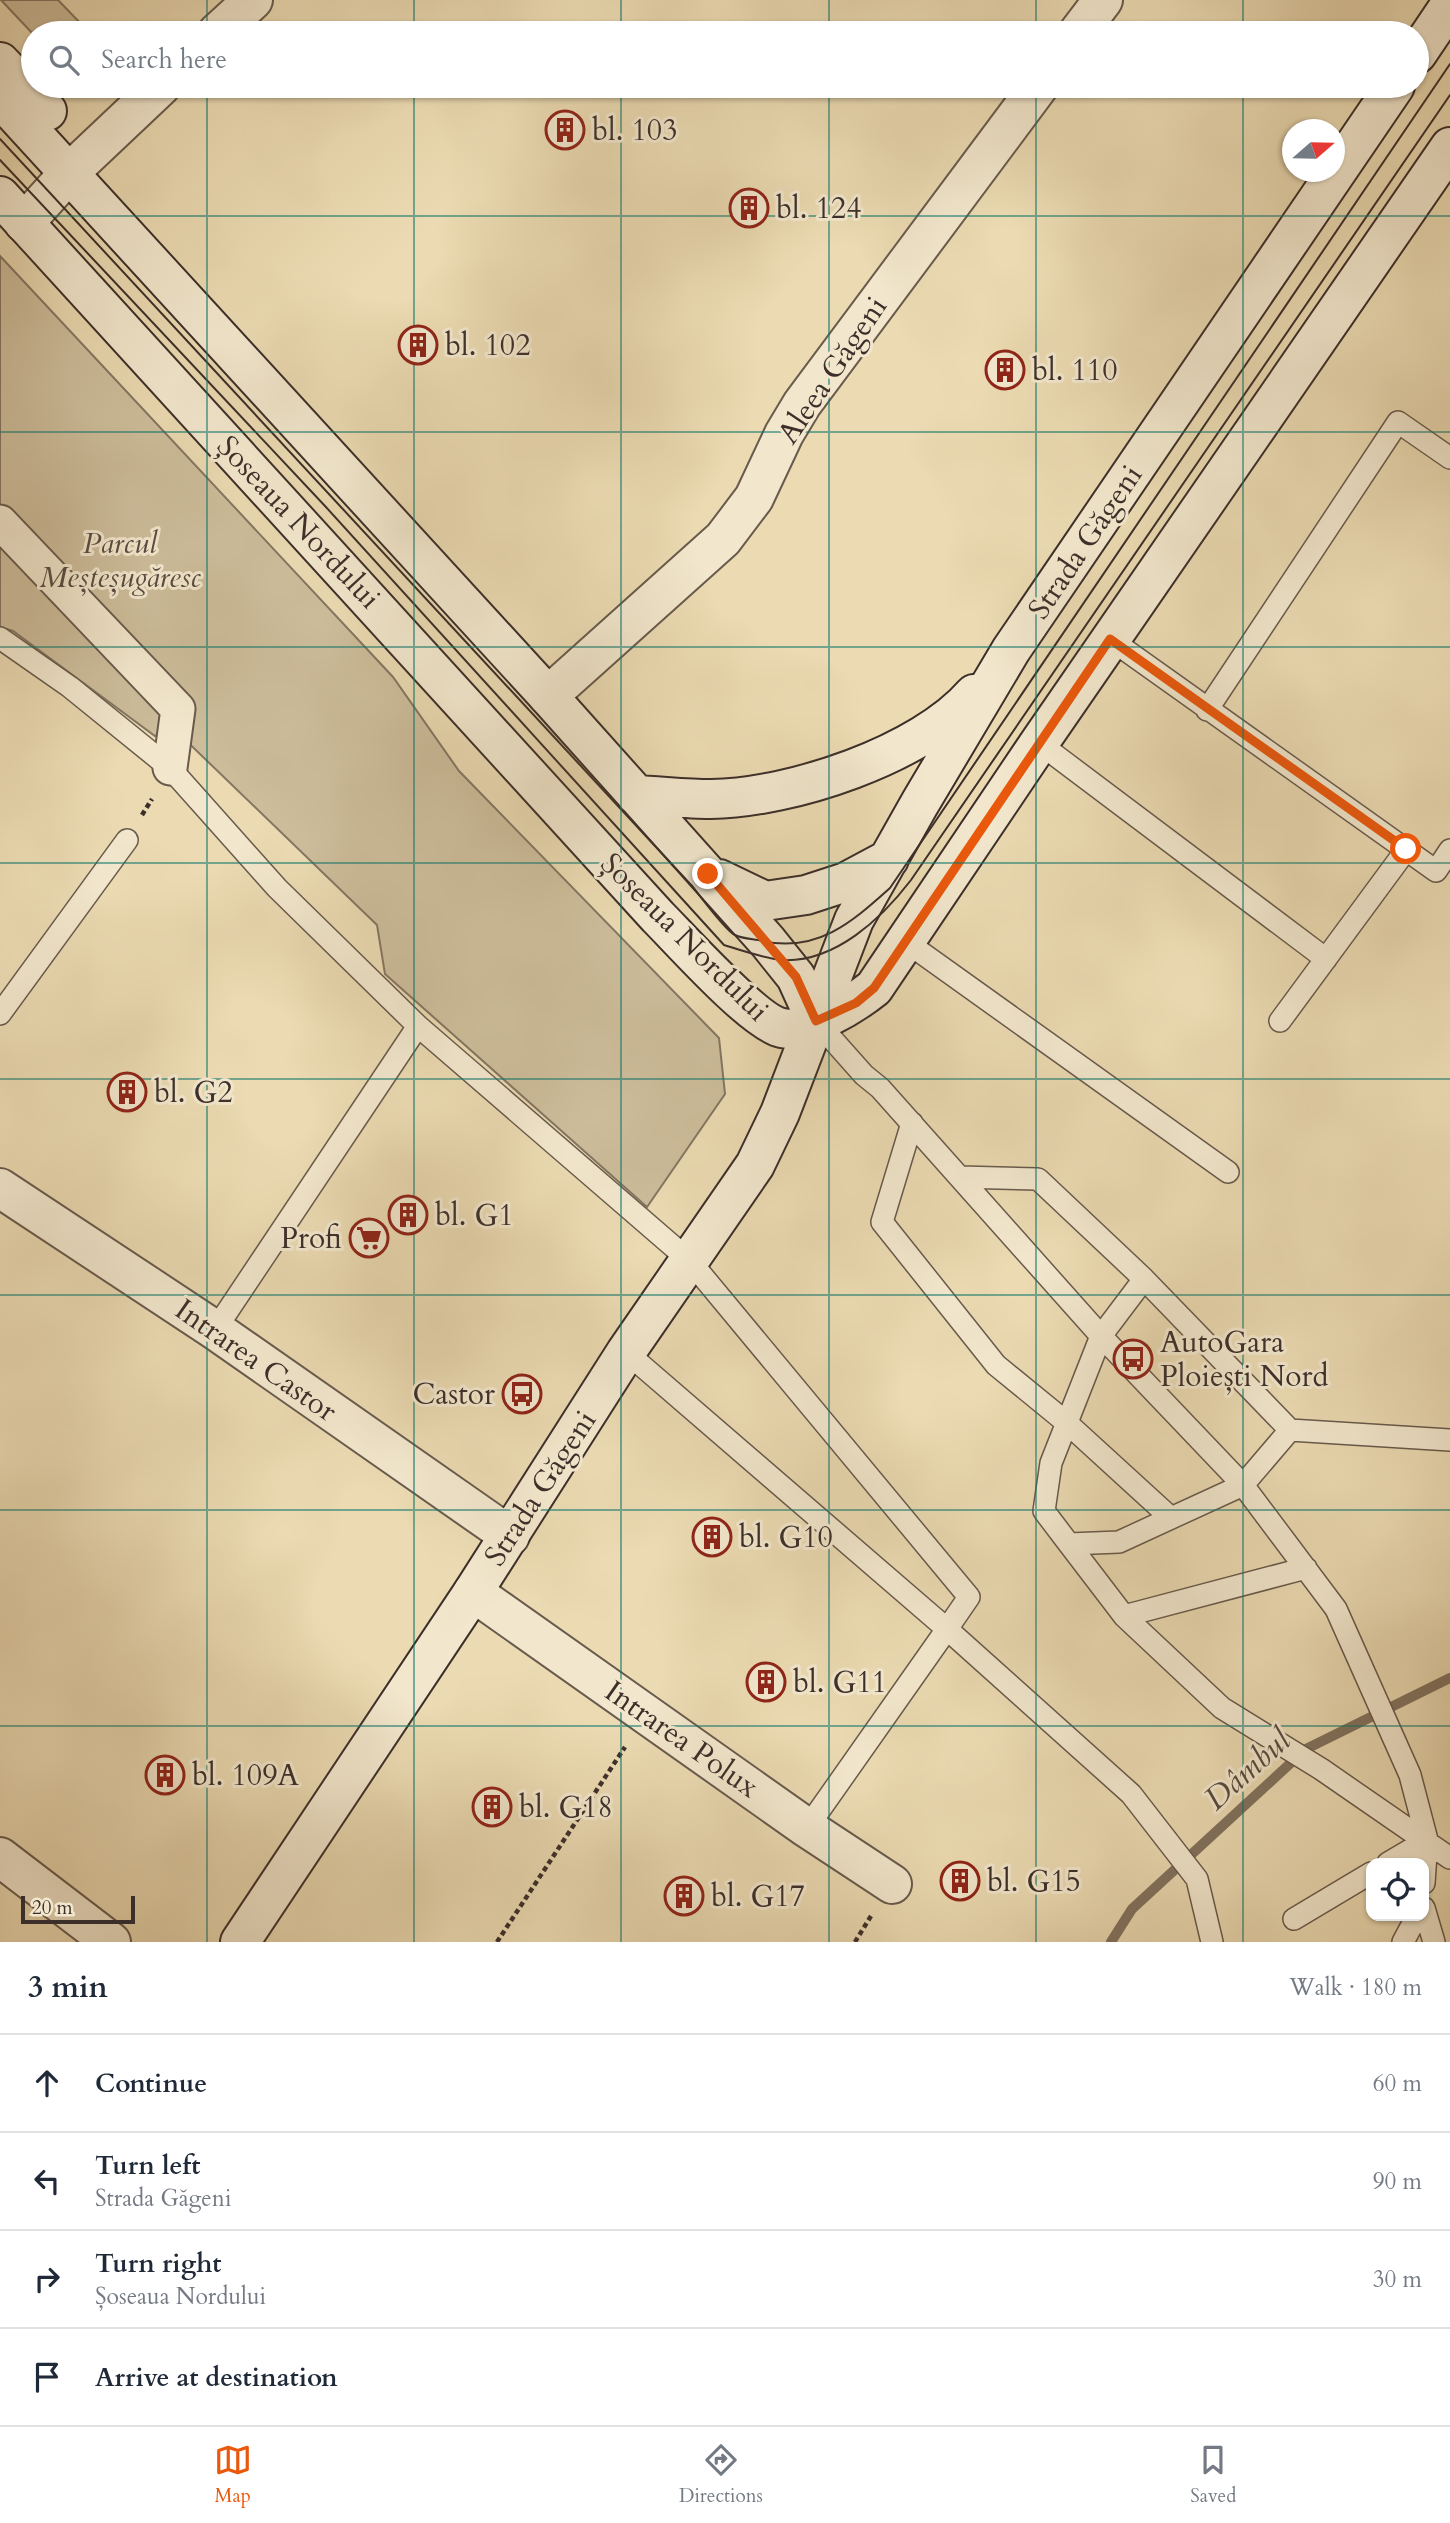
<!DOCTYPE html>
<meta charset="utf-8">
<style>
:root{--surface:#fff;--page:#f6f6f7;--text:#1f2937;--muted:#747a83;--line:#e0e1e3;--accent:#ea580c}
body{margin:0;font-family:Cardo,serif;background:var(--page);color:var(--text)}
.controls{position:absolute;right:21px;bottom:21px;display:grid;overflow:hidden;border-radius:14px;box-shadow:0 2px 5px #0004}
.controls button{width:63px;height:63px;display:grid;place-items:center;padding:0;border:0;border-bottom:2px solid var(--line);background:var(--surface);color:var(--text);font:35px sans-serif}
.compass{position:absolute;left:1282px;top:119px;width:63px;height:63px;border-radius:50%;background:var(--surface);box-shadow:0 2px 5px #0004;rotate:70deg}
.scale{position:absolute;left:21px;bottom:18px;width:114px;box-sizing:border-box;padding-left:7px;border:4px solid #3c2f2a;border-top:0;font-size:19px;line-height:24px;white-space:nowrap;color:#3c2f2a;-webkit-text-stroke:5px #f2e7cd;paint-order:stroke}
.stop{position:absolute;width:21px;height:21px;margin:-16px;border:5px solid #ea580c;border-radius:50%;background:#fff}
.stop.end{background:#ea580c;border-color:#fff;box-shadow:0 2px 7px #0008}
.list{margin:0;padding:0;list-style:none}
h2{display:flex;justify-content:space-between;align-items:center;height:91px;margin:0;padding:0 28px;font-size:30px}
h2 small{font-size:23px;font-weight:400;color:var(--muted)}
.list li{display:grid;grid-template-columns:46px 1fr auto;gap:21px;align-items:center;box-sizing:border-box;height:98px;padding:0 28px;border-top:2px solid var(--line)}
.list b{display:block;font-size:26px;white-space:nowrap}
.list p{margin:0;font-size:23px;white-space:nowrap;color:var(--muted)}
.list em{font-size:23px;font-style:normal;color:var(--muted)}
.icon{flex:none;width:38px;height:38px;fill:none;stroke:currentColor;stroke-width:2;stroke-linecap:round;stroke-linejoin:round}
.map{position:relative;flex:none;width:1450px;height:1942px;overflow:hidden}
.search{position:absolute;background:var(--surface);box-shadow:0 2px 5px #0004;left:21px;right:21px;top:21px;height:77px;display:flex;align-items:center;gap:18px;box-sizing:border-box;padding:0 24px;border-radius:38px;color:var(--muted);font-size:26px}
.sheet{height:483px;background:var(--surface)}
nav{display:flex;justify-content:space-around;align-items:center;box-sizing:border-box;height:98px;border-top:2px solid var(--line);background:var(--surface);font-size:19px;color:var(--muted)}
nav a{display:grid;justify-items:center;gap:4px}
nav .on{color:var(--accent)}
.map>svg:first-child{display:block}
</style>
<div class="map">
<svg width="1450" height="1942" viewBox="0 0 1450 1942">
<rect width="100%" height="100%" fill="#ebdab2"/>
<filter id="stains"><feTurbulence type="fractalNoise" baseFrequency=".00286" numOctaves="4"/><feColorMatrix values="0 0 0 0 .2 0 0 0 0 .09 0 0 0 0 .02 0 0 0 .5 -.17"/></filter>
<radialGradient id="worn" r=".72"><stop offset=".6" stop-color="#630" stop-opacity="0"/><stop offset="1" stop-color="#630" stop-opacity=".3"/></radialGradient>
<path fill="#cdbd9b" stroke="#847662" stroke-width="2" d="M1,0h57l28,29 -5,4 -48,1z
M0,256l393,421 66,94 260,267 6,56 -78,113 -262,-233 -8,-49 -205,-198 -17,9 -142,-105 -13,-4z"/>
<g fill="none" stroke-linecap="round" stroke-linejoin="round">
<path stroke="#827360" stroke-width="10" d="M1111,1942l21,-33 174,-160 144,-71"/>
<defs>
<path id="service" d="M0,638l70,49 100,81 107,120 141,138 272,235 279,336 -22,32 184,165 66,85 15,63
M1110,639l326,232 14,-21
M1207,710l191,-288 52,36
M1039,743l287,216
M905,941l323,231
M0,1014l127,-174
M816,1021l48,54 16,13 221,248 142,149 93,124 74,166 17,65 -3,43
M1280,1021l126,-171
M912,1123l-30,99 114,143 71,58 104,95
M960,1177l78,2 106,100 146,151 -47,55 -124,57 -50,2 -25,-33 7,-48 50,-127 43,-57
M215,1330l203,-304
M626,1352l321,277 -140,199
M1290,1430l160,10
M1069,1544l55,72 98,92 99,61 129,89
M1124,1616l182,-48
M1388,1863l39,-23
M1424,1908l10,34
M1294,1919l77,-46
M1403,1942l14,-26"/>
<path id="pedestrian" d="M0,522l178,187 -8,59"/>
<path id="minor" d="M217,33l36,-33
M1078,33l25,-33
M24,223l46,-51 91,-86
M548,696l175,-157 31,-41 30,-64 18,-30 237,-318
M0,1188l215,142 295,206
M473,1592l334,236 85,56
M0,1857l111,85"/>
<path id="secondary" d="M1417,54l33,-49
M0,62l47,49
M0,98l548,598 220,246 28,35 20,44
M0,196l658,721c23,23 97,106 124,111 26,5 72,-24 92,-40l165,-245 411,-596
M636,795c25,1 50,4 75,4 80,-1 210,-44 263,-105
M719,879l46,22 41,-6 40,-13 43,-23
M240,1942l233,-350 153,-240 129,-187 25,-52 74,-193 66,-117 91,-153 384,-564"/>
</defs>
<use href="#service" stroke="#685a4c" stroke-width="24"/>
<use href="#pedestrian" stroke="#685a4c" stroke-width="37"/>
<use href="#minor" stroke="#685a4c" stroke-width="42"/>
<use href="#secondary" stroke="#3c2f2a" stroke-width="42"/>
<path stroke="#3c2f2a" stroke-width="4.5" stroke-dasharray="5 3.5" stroke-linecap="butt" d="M142,815l10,-16
M497,1942l128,-195
M855,1942l16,-26"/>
<use href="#service" stroke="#f2e7cd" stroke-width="21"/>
<use href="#pedestrian" stroke="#f2e7cd" stroke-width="33"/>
<use href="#minor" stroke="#f2e7cd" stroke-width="38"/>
<use href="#secondary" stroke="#f2e7cd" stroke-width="38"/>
<path stroke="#3c2f2a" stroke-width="2" d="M0,139l693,748c8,10 33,44 42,48 8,4 19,4 27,6 55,12 89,-18 128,-53l560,-824
M0,160l325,346 399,439c19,6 39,13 58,15 53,3 100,-42 129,-80l539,-785"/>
</g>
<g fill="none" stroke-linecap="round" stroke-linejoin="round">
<path stroke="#ea580c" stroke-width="9" d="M708,874l88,103 20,44 40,-18 18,-15 236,-349 296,210"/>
</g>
<path fill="none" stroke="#0f766e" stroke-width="2" stroke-opacity="0.55" d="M207,0v33M414,0v33M621,0v33M829,0v33M1036,0v33M1243,0v33M207,86v1856M414,86v1856M621,86v1856M829,86v1856M1036,86v1856M1243,86v1856M0,216h1450M0,432h1450M0,647h1450M0,863h1450M0,1079h1450M0,1295h1450M0,1510h1450M0,1726h1450"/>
<defs>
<symbol id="building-ring" viewBox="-11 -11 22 22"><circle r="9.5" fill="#f2e7cd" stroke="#8f2418" stroke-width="1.5"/><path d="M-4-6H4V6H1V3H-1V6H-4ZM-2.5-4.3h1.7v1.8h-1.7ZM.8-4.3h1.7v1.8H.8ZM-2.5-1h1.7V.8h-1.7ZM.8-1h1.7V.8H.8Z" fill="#8f2418"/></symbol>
<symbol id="supermarket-ring" viewBox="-11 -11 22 22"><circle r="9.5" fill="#f2e7cd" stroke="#8f2418" stroke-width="1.5"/><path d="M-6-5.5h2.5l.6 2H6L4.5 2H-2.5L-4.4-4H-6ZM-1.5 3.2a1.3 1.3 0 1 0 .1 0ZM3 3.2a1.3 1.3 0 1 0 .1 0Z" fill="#8f2418"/></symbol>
<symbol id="bus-ring" viewBox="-11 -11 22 22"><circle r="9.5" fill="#f2e7cd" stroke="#8f2418" stroke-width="1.5"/><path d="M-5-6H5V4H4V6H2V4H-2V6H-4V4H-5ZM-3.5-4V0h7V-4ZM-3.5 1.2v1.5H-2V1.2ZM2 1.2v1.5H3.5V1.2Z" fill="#8f2418"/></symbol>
</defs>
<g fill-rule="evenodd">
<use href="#building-ring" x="543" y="108" width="44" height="44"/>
<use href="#building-ring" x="727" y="186" width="44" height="44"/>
<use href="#building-ring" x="396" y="323" width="44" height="44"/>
<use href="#building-ring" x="983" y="348" width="44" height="44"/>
<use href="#building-ring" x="105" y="1070" width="44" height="44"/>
<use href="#building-ring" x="386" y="1193" width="44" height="44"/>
<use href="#supermarket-ring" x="347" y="1216" width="44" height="44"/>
<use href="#bus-ring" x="1111" y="1337" width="44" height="44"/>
<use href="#bus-ring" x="500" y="1372" width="44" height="44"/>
<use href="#building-ring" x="690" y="1515" width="44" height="44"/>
<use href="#building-ring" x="744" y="1660" width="44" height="44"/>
<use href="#building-ring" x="143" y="1753" width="44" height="44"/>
<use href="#building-ring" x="470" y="1785" width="44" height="44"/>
<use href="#building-ring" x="938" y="1859" width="44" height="44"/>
<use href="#building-ring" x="662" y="1874" width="44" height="44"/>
</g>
<g text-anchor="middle" stroke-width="6" stroke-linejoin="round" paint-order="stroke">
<g font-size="30" fill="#3c2f2a" stroke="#f2e7cd" text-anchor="start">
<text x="592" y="140">bl. 103</text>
<text x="776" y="218">bl. 124</text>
<text x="445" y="355">bl. 102</text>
<text x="1032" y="380">bl. 110</text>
<text x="154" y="1102">bl. G2</text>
<text x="435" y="1225">bl. G1</text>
<text x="342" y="1248" text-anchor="end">Profi</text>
<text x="1160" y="1352">AutoGara<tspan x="1160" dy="34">Ploiești Nord</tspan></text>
<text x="495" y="1404" text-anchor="end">Castor</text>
<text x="739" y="1547">bl. G10</text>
<text x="793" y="1692">bl. G11</text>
<text x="192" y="1785">bl. 109A</text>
<text x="519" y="1817">bl. G18</text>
<text x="987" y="1891">bl. G15</text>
<text x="711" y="1906">bl. G17</text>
</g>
<g font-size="30" fill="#3c2f2a" stroke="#f2e7cd">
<text transform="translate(832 370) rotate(-56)" y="10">Aleea Găgeni</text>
<text transform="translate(299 522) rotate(47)" y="10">Șoseaua Nordului</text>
<text transform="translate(1085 542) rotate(-56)" y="10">Strada Găgeni</text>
<text transform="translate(685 937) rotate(45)" y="10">Șoseaua Nordului</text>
<text transform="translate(256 1360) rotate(35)" y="10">Intrarea Castor</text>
<text transform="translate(540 1488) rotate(-57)" y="10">Strada Găgeni</text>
<text transform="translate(682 1739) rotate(35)" y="10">Intrarea Polux</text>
</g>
<g font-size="30" font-style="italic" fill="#594b41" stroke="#f2e7cd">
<text x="120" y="553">Parcul<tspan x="120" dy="34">Meșteșugăresc</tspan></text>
</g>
<g font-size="32" font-style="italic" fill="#594b40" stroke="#f2e7cd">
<text transform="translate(1247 1769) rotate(-42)" y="11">Dâmbul</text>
</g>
</g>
<rect width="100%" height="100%" filter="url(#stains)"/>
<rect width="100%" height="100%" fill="url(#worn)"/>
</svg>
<div class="controls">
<button><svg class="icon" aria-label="locate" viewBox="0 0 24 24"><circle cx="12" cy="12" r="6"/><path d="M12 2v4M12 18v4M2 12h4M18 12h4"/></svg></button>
</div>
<svg class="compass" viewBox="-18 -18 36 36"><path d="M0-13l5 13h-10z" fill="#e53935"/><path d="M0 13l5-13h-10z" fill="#747a83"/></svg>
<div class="scale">20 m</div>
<div class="stop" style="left:1406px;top:849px"></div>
<div class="stop end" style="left:708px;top:874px"></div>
<div class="search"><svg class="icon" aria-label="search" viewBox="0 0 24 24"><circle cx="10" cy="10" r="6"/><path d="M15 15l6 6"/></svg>Search here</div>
</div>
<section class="sheet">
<h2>3 min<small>Walk · 180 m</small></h2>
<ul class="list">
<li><svg class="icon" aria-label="ahead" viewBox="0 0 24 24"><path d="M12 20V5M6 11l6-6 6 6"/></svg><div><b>Continue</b></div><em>60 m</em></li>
<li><svg class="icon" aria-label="left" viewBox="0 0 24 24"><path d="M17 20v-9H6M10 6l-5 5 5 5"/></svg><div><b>Turn left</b><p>Strada Găgeni</p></div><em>90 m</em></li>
<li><svg class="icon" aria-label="right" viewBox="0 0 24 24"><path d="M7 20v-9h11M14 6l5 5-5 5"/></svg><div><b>Turn right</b><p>Șoseaua Nordului</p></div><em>30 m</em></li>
<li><svg class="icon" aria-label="arrive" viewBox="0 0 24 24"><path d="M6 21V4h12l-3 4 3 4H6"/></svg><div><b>Arrive at destination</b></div></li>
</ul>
</section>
<nav>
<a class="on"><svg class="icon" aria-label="map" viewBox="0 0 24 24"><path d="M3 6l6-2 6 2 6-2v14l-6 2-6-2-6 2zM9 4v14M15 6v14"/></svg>Map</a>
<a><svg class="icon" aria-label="directions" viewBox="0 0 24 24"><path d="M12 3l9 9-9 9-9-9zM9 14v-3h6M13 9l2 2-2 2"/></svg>Directions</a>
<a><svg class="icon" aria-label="saved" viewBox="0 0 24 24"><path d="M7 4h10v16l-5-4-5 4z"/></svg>Saved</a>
</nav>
